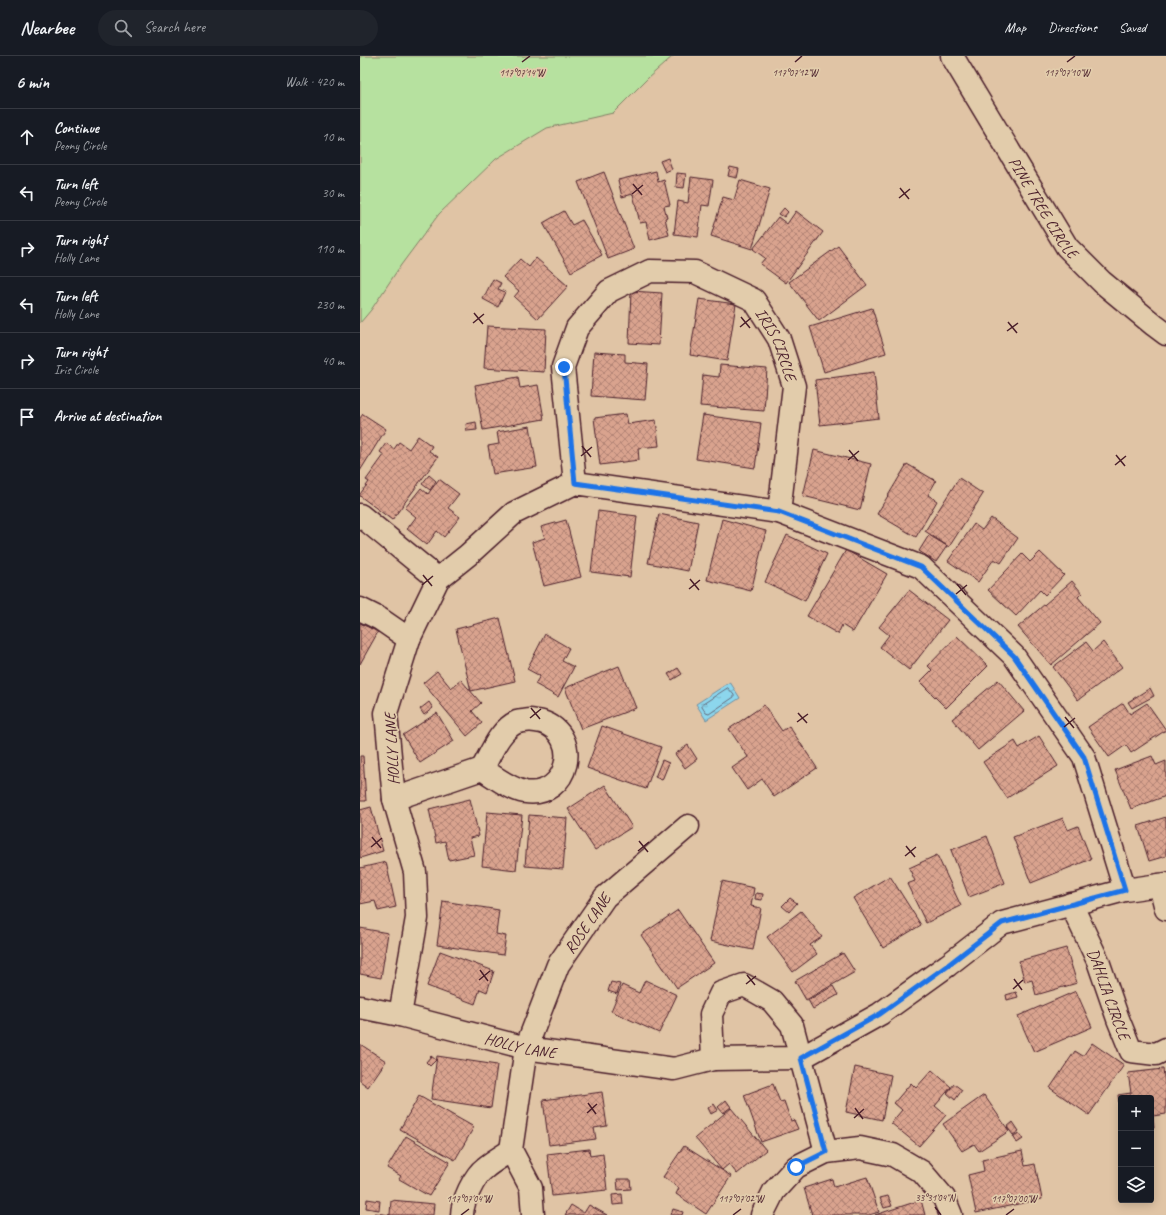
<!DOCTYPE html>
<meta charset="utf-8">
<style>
:root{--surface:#171b24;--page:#20242c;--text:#f1f3f6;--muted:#9ea1a6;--line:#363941}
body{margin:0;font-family:Caveat,sans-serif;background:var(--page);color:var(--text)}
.controls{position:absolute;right:12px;bottom:12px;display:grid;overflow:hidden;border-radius:4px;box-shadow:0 2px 10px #0003}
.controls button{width:36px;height:36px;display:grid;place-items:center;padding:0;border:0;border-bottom:1px solid var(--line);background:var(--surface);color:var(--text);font:20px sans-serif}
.stop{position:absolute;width:12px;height:12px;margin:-9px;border:3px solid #1a73e8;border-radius:50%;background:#fff}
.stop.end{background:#1a73e8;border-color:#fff;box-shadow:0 1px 4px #0008}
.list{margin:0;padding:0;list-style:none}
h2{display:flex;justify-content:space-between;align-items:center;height:52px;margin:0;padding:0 16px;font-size:17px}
h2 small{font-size:13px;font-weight:400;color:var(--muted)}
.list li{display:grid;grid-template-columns:26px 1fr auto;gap:12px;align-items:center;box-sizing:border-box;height:56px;padding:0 16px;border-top:1px solid var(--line)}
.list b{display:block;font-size:15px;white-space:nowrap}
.list p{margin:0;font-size:13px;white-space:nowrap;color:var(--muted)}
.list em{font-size:13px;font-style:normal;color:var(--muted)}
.icon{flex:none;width:22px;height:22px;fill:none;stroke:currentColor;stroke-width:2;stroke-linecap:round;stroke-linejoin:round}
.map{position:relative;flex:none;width:806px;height:1159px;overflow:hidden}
header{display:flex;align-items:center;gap:24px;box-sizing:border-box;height:56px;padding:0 20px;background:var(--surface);border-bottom:1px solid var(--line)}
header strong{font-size:19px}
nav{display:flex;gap:22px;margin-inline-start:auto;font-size:14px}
.search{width:280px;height:36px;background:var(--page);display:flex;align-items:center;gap:10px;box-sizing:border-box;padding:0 14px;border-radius:22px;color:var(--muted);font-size:15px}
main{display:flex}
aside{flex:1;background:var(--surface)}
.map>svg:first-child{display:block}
</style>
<header>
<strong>Nearbee</strong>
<div class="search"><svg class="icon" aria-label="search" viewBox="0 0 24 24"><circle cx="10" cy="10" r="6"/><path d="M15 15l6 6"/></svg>Search here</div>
<nav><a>Map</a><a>Directions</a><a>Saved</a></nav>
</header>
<main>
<aside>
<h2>6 min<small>Walk · 420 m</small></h2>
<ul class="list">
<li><svg class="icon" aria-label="ahead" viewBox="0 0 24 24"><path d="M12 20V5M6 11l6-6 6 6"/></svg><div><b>Continue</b><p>Peony Circle</p></div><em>10 m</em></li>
<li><svg class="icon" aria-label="left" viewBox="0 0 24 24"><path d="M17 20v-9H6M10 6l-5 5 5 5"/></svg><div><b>Turn left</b><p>Peony Circle</p></div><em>30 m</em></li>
<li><svg class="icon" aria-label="right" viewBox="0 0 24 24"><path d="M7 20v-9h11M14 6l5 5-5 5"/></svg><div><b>Turn right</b><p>Holly Lane</p></div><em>110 m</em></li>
<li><svg class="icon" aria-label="left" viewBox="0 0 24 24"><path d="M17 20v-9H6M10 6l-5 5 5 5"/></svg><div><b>Turn left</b><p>Holly Lane</p></div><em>230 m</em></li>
<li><svg class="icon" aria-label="right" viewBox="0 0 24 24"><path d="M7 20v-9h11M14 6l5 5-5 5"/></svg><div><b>Turn right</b><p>Iris Circle</p></div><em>40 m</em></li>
<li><svg class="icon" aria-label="arrive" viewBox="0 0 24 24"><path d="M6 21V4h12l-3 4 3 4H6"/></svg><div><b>Arrive at destination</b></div></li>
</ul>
</aside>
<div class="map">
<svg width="806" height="1159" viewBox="0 0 806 1159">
<defs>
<pattern id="water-ripples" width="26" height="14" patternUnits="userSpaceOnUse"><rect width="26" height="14" fill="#8cd6ed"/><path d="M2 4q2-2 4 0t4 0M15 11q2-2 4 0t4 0" fill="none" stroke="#7ab7cb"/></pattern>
<pattern id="building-cross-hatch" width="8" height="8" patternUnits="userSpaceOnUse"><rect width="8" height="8" fill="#d9a38e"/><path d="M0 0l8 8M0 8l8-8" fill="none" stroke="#b28474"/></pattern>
</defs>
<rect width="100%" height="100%" fill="#e0c4a5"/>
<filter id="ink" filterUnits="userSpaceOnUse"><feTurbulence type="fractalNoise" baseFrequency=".025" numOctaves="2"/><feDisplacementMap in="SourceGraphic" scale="8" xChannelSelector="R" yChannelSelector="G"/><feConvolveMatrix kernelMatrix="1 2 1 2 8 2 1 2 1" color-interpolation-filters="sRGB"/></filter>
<g filter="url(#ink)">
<path fill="#b6e19f" stroke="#808065" d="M0,0h313l-25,22 -35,35 -66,15 -51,31 -57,55 -38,51 -30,45 -11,13z"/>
<path fill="url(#water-ripples)" stroke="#728d9f" d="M370,626l10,16 -34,22 -10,-16z"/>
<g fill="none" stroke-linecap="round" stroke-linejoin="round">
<path stroke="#646879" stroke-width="1" d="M368,632l6,7v2l-25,17 -3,-1 -4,-6v-2z"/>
</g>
<path fill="url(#building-cross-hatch)" stroke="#4a1f2b" d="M308,102l4,11 -7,3 -5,-11z
M370,111l9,2 -2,9 -9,-2z
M296,115l2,11 6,-2 6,25 -6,1 3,12h-2l4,17 -19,5 -4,-18 -6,1 -7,-29 -11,3 -4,-17z
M244,116l30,77 -26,10 -30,-77z
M317,117l9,1 -2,14 -8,-1z
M331,121l22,3 -4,26 -7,-1 -4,32 -24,-3 4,-33 10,2z
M380,124l30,9 -18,60 -41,-13 12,-39 11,3z
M424,152l4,4 -4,5 -5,-3z
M204,155l8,14 10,-5 20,35 -31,17 -28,-49z
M436,155l27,21 -37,51 -26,-19 5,-6 -12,-9 25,-32 9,7z
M478,190l29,39 -48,36 -30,-39z
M176,202l32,28 -30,33 -24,-22 5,-6 -16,-14 17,-18 9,8z
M133,223l8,4 -3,6 7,3 -7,15 -15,-8z
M271,235l31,2 -3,52 -30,-2z
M339,243l37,5 -9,57 -37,-6z
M512,252l14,45 -62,19 -14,-45z
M127,270l59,3 -2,43 -60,-4z
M234,296l31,2v8l23,2 -3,36 -54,-4z
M360,309l47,4 -3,42 -64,-5 3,-31 16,2z
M514,316l5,46 -59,7 -5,-45z
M158,321l2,11 18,-3 6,34 -61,11 -8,-45z
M3,358l23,15 -26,42v-53z
M266,358l2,10 28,-4 3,26 -21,2 1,12 -39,5 -6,-47z
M343,359l58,8 -6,45 -59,-9z
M116,366l1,8 -10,1 -1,-7z
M170,370l7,41 -44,7 -5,-28 11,-2 -2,-12z
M58,380l14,10 -3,5 9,6 -46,63 -32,-24v-2l9,-12 -3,-2 18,-25 -4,-3 6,-9 8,6 5,-7 10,7z
M454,394l57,14 -11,46 -57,-14z
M547,408l29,17 -8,14 9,6 -21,36 -39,-23z
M69,419l7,6 -6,9 -8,-6z
M599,422l24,16 -34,53 -24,-16z
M79,423l20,15 -11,14 12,9 -16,20 -7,-6 -10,14 -20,-16 9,-12 -11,-9 16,-20 7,6z
M238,455l39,5 -7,61 -39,-5z
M299,458l39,8 -10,49 -40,-8z
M631,462l27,20 -17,25 -7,-4 -16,23 -30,-21 26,-37 8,6z
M362,463l44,12 -15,60 -44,-11z
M206,464l15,57 -37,9 -12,-44 13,-4 -4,-11z
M427,479l40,19 -22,47 -40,-19z
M569,479l18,11 -11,16 -17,-11z
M486,494l41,24 -34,58 -11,-7 -4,9 -31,-18z
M680,496l24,23 -19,20 -5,-5 -24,26 -28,-26 34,-36 8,8z
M712,525l10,12 -4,4 22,26 -49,42 -33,-38z
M549,534l39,30 -39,50 -29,-23 9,-12 -10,-8z
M140,562l15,63 -44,10 -15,-62z
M0,567l18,9 -18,32z
M185,578l24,14 -7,13 12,6 -16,30 -23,-13 5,-8 -13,-7z
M597,580l31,30 -42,42 -26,-26 12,-12 -4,-4z
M726,586l7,9 10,-9 19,25 -44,33 -25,-33z
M259,610l17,42 -55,21 -16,-41z
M318,612l4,6 -10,6 -4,-6z
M77,615l14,17 10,-8 20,23 -9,8 10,12 -15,13 -44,-53z
M638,624l26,31 -46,39 -26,-31z
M790,632l4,8 -22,12 -4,-6z
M69,646l4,6 -9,7 -4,-6z
M763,647l7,11 17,-11 19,27 -35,23 -5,-8 -17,12 -21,-30z
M404,649l18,26 7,-5 28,42 -43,29 -12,-18 -15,11 -15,-22 16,-11 -19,-28z
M77,657l17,28 -34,22 -17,-28z
M242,670l59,21 -15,42 -59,-21z
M679,680l19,30 -51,32 -24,-36 32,-21 4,7z
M328,689l9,14 -12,9 -10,-14z
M0,700h3l3,45h-6z
M792,700l4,9 10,-4v35l-35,13 -16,-39z
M302,704l7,3 -7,17 -7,-3z
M245,729l27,42 -37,23 -27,-41z
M110,743l9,37 -9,2 4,17 -25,5 -4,-19 -9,2 -7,-34z
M11,751l12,44 -23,7v-48z
M127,756l35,3 -6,55 -34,-4z
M169,759l38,3 -4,51 -38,-3z
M806,761v39l-17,5 -11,-35z
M703,762l5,12 10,-4 13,33 -60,24 -18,-46z
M627,780l18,47 -36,14 -18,-47z
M577,799l24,51 -35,17 -19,-39 8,-3 -6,-13z
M26,806l10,45 -18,4 -3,-10 -15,3v-36z
M530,820l31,49 -38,23 -30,-50z
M362,825l32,7 -3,18 10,2 -8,42 -43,-9z
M396,837l7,1 -1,6 -7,-1z
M430,842l7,5 -8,9 -7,-6z
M83,845l56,9 -3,24 10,2 -3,19 -66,-10z
M318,854l36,53 -37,25 -36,-53z
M441,855l21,26 -12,8 7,9 -24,18 -26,-35z
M0,872l28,5 -7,45 -21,-4z
M706,892l11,35 -41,12 -4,-15 -7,2 -6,-21z
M80,895l54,20 -7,21 -7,-3 -5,15 -48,-18z
M483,897l12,19 -49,28 -11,-19z
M285,924l32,15 -18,38 -48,-22 11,-26 17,8z
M251,926l9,2 -3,10 -9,-3z
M473,930l5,9 -25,14 -5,-9z
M716,935l16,36 -58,25 -16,-36z
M656,936l2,5 -11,3 -1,-5z
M732,987l32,22 -35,50 -39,-27 25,-37 8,5z
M0,988l26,17 -18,26 -8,-6z
M71,1000l5,4 -6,6 -4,-4z
M77,1000l60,9 -6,43 -60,-9z
M495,1011l36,8 -9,45 -36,-8z
M803,1013l3,22v23l-13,2 1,11 -3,1v-30h-30v26l-3,-29 13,-2 -3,-20z
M572,1014l19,17 -16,19 11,9 -27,31 -28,-23 11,-13 -8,-7 17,-20 5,5z
M413,1028l7,18 4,-1 7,20 3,-1 4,9 -37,13 -17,-47z
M594,1028l8,6 -7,10 -8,-7z
M242,1036l5,34 -13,2 2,11 -47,6 -6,-45z
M624,1039l25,36 -30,20 -5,-7 -12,7 -19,-27z
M59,1040l55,31 -19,33 -55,-31z
M366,1044l5,7 -8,6 -5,-6z
M354,1048l4,6 -7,4 -3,-6z
M371,1052l35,42 -29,24 -8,-10 -7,6 -27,-32z
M653,1066l6,9 -6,4 -6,-8z
M659,1077l4,6 -6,4 -4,-7z
M46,1080l44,26 -21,34 -30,-17 2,-3 -14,-8z
M324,1090l47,30 -25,38 -30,-20 3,-6 -16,-11z
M229,1093l1,7 13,-2 4,36 -55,6 -5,-42z
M662,1095l3,15 10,-2 7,35 -66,14 -8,-38 16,-4 -2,-11z
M507,1121l12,35 -10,3h-57l-8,-27 28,-9 2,8z
M257,1123h13l1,10 -13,1z
M262,1138l1,10 -10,1 -1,-10z
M528,1140l4,10 -8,2 -4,-10z
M7,1143l13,2 -1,9 -13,-2z
M31,1144l43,4 -1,11h-58v-2l15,2z
M561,1144l4,15h-50z
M211,1149l13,8 5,-8 18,10h-42z
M313,1153l10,3 -1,3h-11z"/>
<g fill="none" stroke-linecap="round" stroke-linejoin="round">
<defs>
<g id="minor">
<path id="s1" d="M592,0l115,191 35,35 52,43 12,9"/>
<path id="s2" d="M215,427l-12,-116 14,-39 32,-37 41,-20 45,1 59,28 25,39 15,47 -15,126"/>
<path d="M0,459l78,64"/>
<path d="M0,553l20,10 29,20"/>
<path d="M170,664c4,1 8,1 12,2 41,13 27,77 -17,70 -15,-3 -30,-15 -43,-23 9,-15 17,-39 35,-47 4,-1 9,-1 13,-2z"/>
<path d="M34,743l88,-30"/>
<path d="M800,829l6,24"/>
<path id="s3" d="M765,834l-41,-133 -70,-101 -93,-89 -142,-55 -204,-29 -61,30 -46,42 -30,24 -29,60 -23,74 8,86 21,73 2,46 -17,97 126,33 148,21 39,-10 88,-1 79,-44 68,-49 54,-42 123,-33 41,-6"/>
<path id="s4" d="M711,848l27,57 20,58 13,32 25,3 10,-5"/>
<path d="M0,951l40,8"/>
<path d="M353,1003l-2,-45 10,-21 23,-8 28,16 20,24 34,127"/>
<path d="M102,1159c0,-13 12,-39 23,-47 8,-7 18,-12 26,-18"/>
<path id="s5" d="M173,1159l-2,-27 -20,-38 15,-102 32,-83 47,-68 83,-71"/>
<path d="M402,1159l12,-24 22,-24 30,-15 34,-4 33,7 29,17 22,26 7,17"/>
</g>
</defs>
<use href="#minor" stroke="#4a1f2b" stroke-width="25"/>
<use href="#minor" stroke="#e2ccab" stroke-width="22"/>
</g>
</g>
<g fill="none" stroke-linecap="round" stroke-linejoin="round" filter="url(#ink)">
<path stroke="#1a73e8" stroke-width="5" d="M204,311l11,116 204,29 142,55 93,89 70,101 41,133 -123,33 -54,42 -68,49 -79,44 25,94 -30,15"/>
</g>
<path fill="none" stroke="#4a1f2b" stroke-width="1.5" d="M162,6l8,-6M435,6l7,-6M707,6l8,-6M273,128l9,11M540,132l9,11M272,138l11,-9M539,142l11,-9M114,257l9,11M381,261l9,11M648,266l9,11M113,267l11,-9M380,271l11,-9M647,275l11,-8M222,390l9,11M489,394l9,11M756,399l9,11M221,400l11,-9M488,404l11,-9M755,409l11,-9M63,519l9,11M330,523l9,11M597,528l9,11M62,529l11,-9M329,533l11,-9M596,538l11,-9M171,652l9,11M438,657l9,10M705,661l9,11M170,662l11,-9M437,666l11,-8M704,671l11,-9M12,781l9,11M279,785l9,11M546,790l9,11M11,791l11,-9M278,795l11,-9M545,800l11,-9M120,914l8,11M387,919l8,10M654,923l8,11M119,924l11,-9M386,928l10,-8M653,933l10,-9M228,1047l8,11M495,1052l8,11M227,1057l10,-9M494,1062l10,-9M575,1151l6,8M101,1159l8,-6M373,1159l8,-6M646,1159l8,-6"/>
<g text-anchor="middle" stroke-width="3.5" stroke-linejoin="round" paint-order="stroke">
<g font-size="16" fill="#4a1f2b" stroke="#e2ccab">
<text dy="6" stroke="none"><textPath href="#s1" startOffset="177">PINE TREE CIRCLE</textPath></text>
<text dy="6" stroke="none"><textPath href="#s2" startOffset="413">IRIS CIRCLE</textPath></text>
<text transform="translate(31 693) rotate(-93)" y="6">HOLLY LANE</text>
<text dy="6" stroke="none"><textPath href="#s5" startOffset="313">ROSE LANE</textPath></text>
<text dy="6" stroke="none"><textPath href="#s4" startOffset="98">DAHLIA CIRCLE</textPath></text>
<text dy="6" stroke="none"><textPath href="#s3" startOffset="1493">HOLLY LANE</textPath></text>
</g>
</g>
<g font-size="10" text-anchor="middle" fill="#4a1f2b" stroke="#e2ccab" stroke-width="3.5" stroke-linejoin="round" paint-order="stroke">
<text x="162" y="20">117°07'14"W</text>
<text x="435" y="20">117°07'12"W</text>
<text x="707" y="20">117°07'10"W</text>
<text x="575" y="1145">33°31'04"N</text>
<text x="109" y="1146">117°07'04"W</text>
<text x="381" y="1146">117°07'02"W</text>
<text x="654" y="1146">117°07'00"W</text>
</g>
</svg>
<div class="controls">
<button>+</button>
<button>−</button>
<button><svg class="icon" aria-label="layers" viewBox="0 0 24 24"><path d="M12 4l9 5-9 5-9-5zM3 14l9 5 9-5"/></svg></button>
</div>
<div class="stop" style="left:436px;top:1111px"></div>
<div class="stop end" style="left:204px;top:311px"></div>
</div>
</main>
